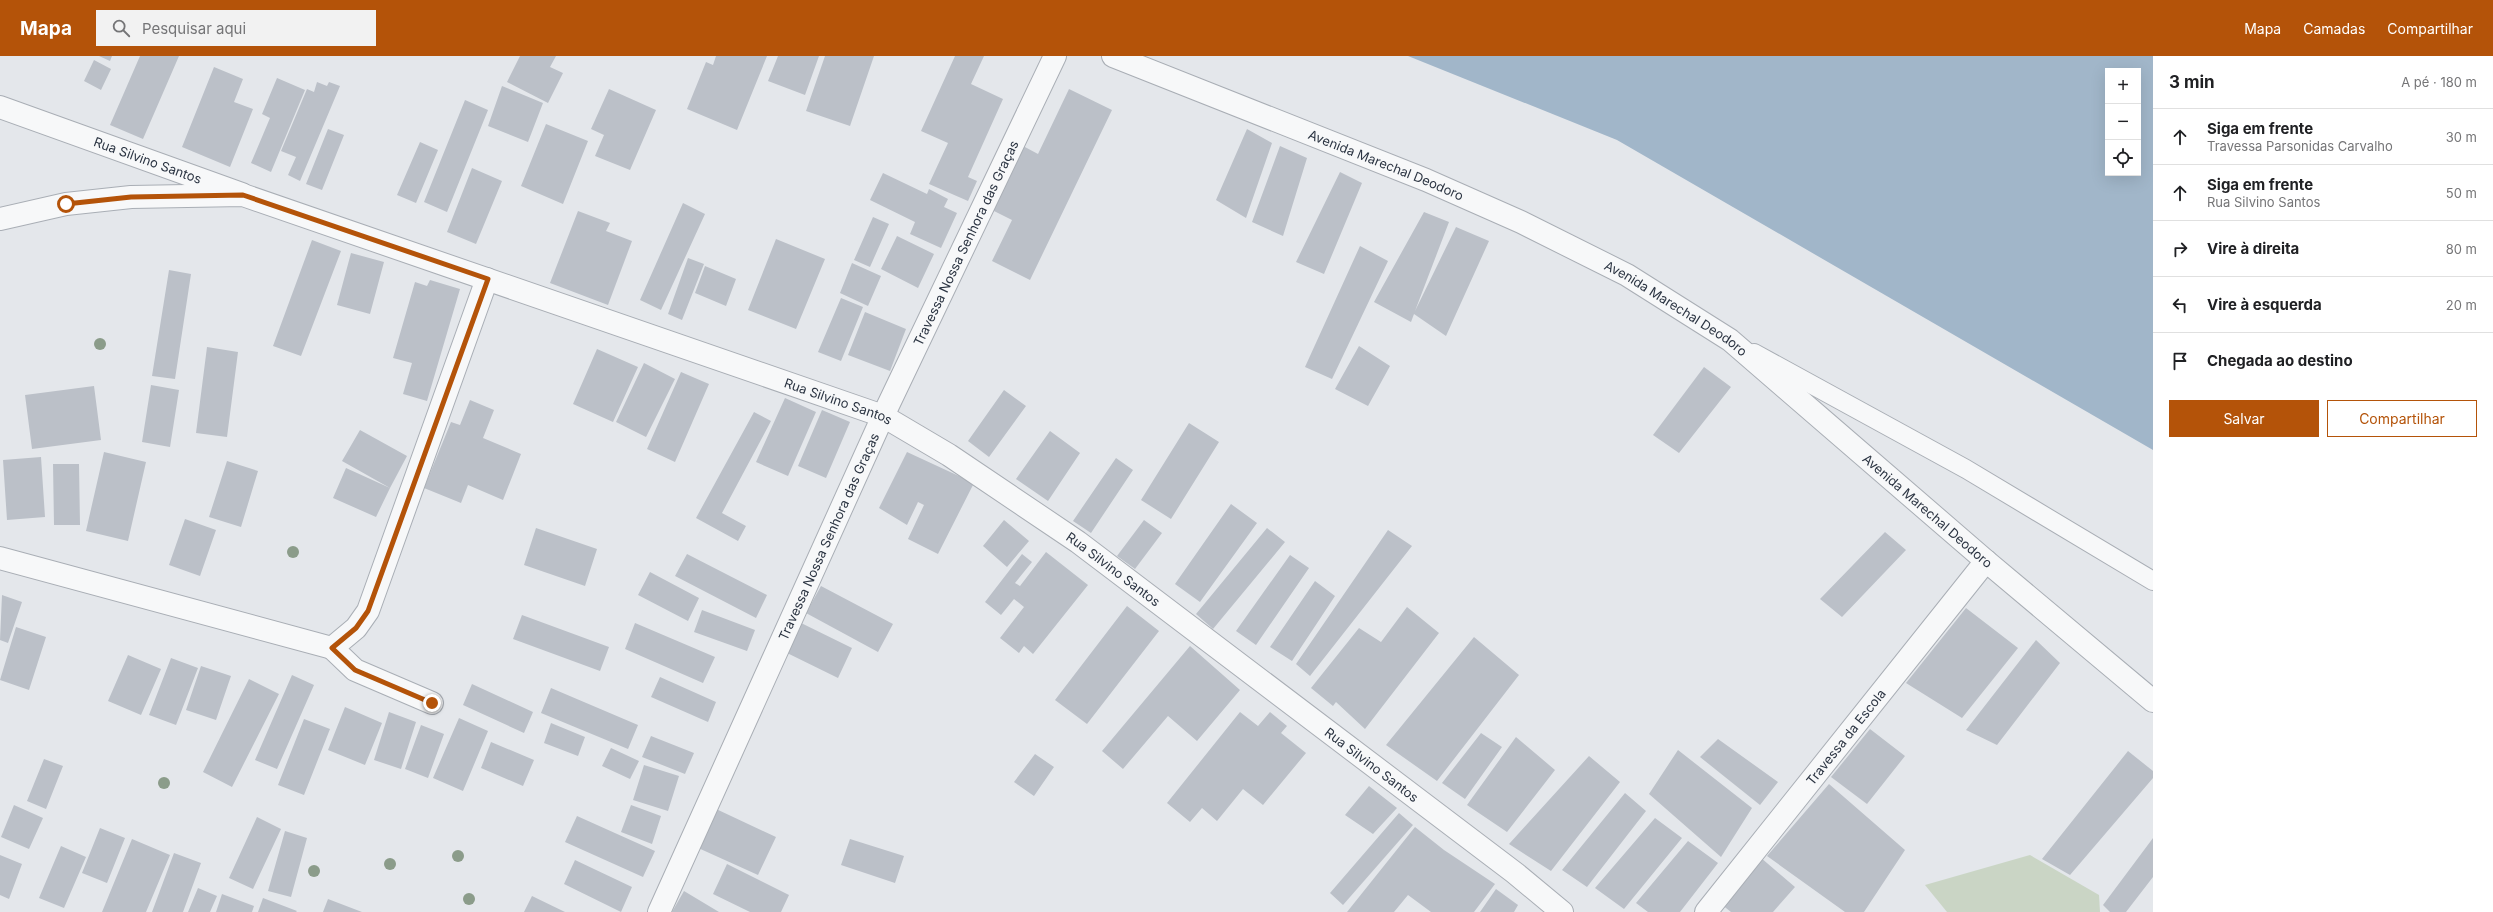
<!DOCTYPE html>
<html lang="pt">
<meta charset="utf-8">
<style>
:root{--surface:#fff;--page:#f2f2f2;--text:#202124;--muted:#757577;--line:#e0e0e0;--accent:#b45309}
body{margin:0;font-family:Inter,sans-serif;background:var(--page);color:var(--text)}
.controls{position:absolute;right:12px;top:12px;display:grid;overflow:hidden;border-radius:0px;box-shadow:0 4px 16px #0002}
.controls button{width:36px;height:36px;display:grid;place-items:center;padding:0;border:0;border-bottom:1px solid var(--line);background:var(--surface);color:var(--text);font:20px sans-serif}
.stop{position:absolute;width:12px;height:12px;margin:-9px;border:3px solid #b45309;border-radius:50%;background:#fff}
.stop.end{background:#b45309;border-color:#fff;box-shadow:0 1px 4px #0008}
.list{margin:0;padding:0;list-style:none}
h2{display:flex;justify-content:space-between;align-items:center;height:52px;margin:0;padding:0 16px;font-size:17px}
h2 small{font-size:13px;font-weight:400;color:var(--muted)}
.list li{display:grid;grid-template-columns:26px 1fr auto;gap:12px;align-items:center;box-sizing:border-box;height:56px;padding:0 16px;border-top:1px solid var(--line)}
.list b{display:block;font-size:15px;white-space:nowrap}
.list p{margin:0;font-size:13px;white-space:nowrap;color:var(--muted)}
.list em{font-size:13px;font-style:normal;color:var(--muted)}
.actions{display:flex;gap:8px;padding:12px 16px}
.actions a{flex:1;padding:9px 0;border:1px solid var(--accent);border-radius:0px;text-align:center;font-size:14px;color:var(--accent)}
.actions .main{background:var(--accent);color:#fff}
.icon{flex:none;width:22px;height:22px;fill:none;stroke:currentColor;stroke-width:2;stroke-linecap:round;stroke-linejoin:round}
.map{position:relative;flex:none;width:2153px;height:856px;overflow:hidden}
header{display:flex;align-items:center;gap:24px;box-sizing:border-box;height:56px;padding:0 20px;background:var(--accent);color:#fff}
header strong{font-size:19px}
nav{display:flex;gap:22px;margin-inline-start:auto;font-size:14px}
.search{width:280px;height:36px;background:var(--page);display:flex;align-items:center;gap:10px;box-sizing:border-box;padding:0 14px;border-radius:0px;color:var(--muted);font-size:15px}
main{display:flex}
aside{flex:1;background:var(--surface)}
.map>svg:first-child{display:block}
</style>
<header>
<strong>Mapa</strong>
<div class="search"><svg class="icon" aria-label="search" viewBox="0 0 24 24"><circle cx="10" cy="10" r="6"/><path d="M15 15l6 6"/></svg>Pesquisar aqui</div>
<nav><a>Mapa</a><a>Camadas</a><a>Compartilhar</a></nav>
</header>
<main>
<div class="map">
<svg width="2153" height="856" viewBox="0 0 2153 856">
<rect width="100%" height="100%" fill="#e4e7eb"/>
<path fill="#cad5c5" d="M2030,799l69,40 1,17h-153l-22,-27z"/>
<path fill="#a1b6c9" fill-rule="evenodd" d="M1408,0h745v394l-536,-310zM2108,15h30v102h-30z"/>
<path fill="#bbc0c8" d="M99,0h13l-2,5z
M140,0h39l-36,83 -33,-14z
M520,0h36l-6,11 13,6 -15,30 -41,-21z
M716,0h51l-30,74 -50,-21 19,-47 7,3z
M778,0h41l-14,39 -37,-14z
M825,0h49l-24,70 -44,-15z
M955,0h29l-13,28 32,15 -35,78 9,4 -9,20 -39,-17 19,-41 -27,-12z
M94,4l17,9 -10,21 -17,-9z
M214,11l29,12 -9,23 19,7 -23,58 -48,-20z
M277,22l28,12 -34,82 -20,-9 19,-45 -8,-4z
M317,26l10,4 2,-4 11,4 -40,95 -12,-6 8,-18 -15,-6 26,-62 7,3z
M502,30l41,17 -15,39 -40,-16z
M609,33l47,21 -26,60 -35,-14 9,-21 -13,-6z
M1069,33l43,21 -82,170 -38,-19 20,-41 -20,-10 31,-64 15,8z
M465,44l23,10 -41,102 -23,-10z
M546,68l42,17 -25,63 -42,-18z
M328,73l16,6 -22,55 -16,-6z
M1247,73l25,14 -26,75 -30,-18z
M420,86l18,8 -22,53 -19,-8z
M1280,90l27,12 -24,78 -31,-14z
M472,112l30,13 -26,63 -29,-12z
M1340,116l22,11 -38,91 -28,-12z
M883,117l44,21 2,-5 19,10 -4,8 13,6 -16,35 -31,-14 5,-12 -45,-22z
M683,147l22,11 -44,96 -21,-10z
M578,155l32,12 -4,8 26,10 -24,64 -58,-22z
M1424,156l25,10 -34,89 41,-84 33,14 -43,95 -32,-22 -3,8 -37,-20z
M873,161l16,7 -19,43 -16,-7z
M897,180l37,18 -16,34 -37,-19z
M776,183l49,20 -29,70 -48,-19z
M312,184l29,11 -40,105 -28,-10z
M1360,190l28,15 -56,118 -27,-12z
M351,197l33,9 -14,52 -33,-9z
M688,202l16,6 -22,56 -14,-6z
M852,207l29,13 -13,30 -28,-13z
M705,210l31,13 -10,27 -31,-13z
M169,214l22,4 -16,105 -23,-3z
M430,224l30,9 -33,112 -24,-7 9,-31 -19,-5 22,-76 12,4z
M841,242l22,9 -22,54 -23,-9z
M865,256l41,17 -16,42 -42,-16z
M1359,290l31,20 -22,40 -33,-17z
M207,291l31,5 -11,85 -31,-4z
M597,293l41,18 -25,55 -40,-18z
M644,307l31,16 -29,58 -30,-15z
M1704,311l27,20 -52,66 -26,-18z
M681,316l28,12 -34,78 -28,-13z
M151,329l28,5 -9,57 -28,-5z
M94,330l7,54 -69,9 -7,-54z
M1004,334l22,16 -37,51 -21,-16z
M785,342l31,14 -28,64 -32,-14z
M470,344l24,10 -11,28 38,16 -18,46 -35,-15 -7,18 -37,-15 27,-66 9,3z
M822,354l28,12 -24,56 -28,-12z
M754,356l17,9 -49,92 24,13 -8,15 -42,-23z
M1189,367l30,19 -48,77 -30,-19z
M360,374l47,26 -17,32 -48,-27z
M1050,375l30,22 -32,48 -32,-22z
M104,396l42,10 -18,79 -42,-10z
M907,396l67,31 -36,71 -30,-15 16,-34 -6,-3 -11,23 -28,-17z
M41,401l4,60 -38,3 -4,-60z
M1116,402l17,12 -42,63 -18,-12z
M227,405l31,10 -17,56 -32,-10z
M53,408h26l1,61h-26z
M346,412l44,20 -14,29 -43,-19z
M1231,448l26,19 -57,79 -25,-18z
M185,463l31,11 -16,46 -31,-11z
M1004,464l25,21 -22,26 -24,-21z
M1144,464l18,13 -27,36 -18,-13z
M536,472l61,21 -12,37 -61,-21z
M1267,472l18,14 -72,87 -17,-15z
M1388,474l24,16 -102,130 -14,-12z
M1885,476l21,18 -64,67 -22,-18z
M1046,496l42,33 -55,69 -9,-8 -5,7 -19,-15 24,-31 -10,-8 -13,16 -16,-13 37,-48 10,8 -17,21 5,3z
M687,498l80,41 -11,23 -81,-42z
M1290,499l19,13 -53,77 -20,-14z
M650,516l49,26 -11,23 -50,-26z
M1315,525l20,15 -43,65 -22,-14z
M821,530l72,38 -15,28 -72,-39z
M2,539l20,7 -14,41 -8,-3z
M1127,550l32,25 -72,93 -32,-24z
M1407,551l32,26 -74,96 -29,-27 -3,4 -22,-18 48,-60 22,14z
M1966,552l52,40 -56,70 -56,-35z
M702,554l53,20 -8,21 -53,-19z
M522,559l87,32 -9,24 -87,-32z
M797,565l55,27 -14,30 -55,-27z
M635,567l80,34 -12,26 -78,-34z
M16,571l30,10 -17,53 -29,-10z
M1474,581l45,38 -82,106 -51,-36z
M2036,584l24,23 -63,82 -31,-15z
M1190,590l50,44 -43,51 -29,-25 -45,53 -21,-18z
M128,599l33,14 -20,46 -33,-14z
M171,602l27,10 -22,57 -27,-10z
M201,610l30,10 -15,44 -30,-10z
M292,619l22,10 -37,84 -22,-9z
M660,621l56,25 -8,20 -57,-25z
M249,623l30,15 -47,93 -29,-15z
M472,628l61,28 -9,21 -61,-28z
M551,632l87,37 -10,24 -87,-36z
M345,651l37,16 -17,42 -37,-15z
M389,656l27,10 -15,47 -27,-9z
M1240,656l18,14 12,-14 17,14 -6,7 25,20 -43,52 -20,-16 -26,32 -15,-13 -12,14 -23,-19z
M459,662l29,13 -25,60 -30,-13z
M304,663l26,10 -26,66 -26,-10z
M551,667l34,14 -7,19 -34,-13z
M421,669l23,9 -16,44 -23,-9z
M1870,673l35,27 -38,48 -36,-27z
M1481,677l21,14 -37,52 -23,-16z
M651,680l43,17 -9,21 -43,-17z
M1516,681l39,33 -48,62 -40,-27z
M1718,683l60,43 -18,23 -60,-48z
M491,686l43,18 -11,26 -42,-18z
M611,692l28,13 -9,18 -28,-13z
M1678,694l74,58 -31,49 -72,-63z
M2128,695l25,20v7l-83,97 -28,-16z
M1035,698l19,13 -20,29 -20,-14z
M1589,700l31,26 -69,89 -42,-27z
M44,703l19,7 -17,43 -19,-8z
M644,709l35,11 -11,35 -35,-11z
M1829,728l76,66 -41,62h-19l-78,-56z
M1369,730l28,22 -24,26 -28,-19z
M1625,737l21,18 -59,76 -25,-17z
M14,749l29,13 -14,31 -28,-12z
M631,749l30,11 -9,28 -31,-12z
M714,752l62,29 -18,38 -62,-28z
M1399,757l14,12 -70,80 -13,-12z
M577,760l78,35 -12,26 -78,-35z
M257,761l24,12 -28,60 -24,-11z
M1655,762l27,20 -58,71 -29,-21z
M1415,771l29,23 51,34 -21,28h-43l-23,-17 -14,17h-47z
M100,772l25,10 -18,45 -25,-10z
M285,775l22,7 -16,59 -23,-6z
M2153,782v39l-27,35h-16l-7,-7z
M132,783l38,16 -24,57h-44z
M850,783l54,17 -9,27 -54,-18z
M1688,785l30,22 -38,49h-32l-12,-9z
M61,790l25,11 -22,51 -25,-10z
M174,797l27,10 -18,49h-31z
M0,799l22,9 -13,35 -9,-4z
M1760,801l35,30 -22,25h-42l-10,-8z
M575,804l57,27 -11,25 -57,-28z
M727,808l62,31 -8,17h-31l-37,-18z
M198,832l19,8 -7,16h-22z
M1496,833l22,16 -4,7h-34z
M684,835l35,21h-47z
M222,838l32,12 -2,6h-36z
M532,840l33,16h-41z
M263,842l34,13 -1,1h-38z
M328,843l34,13h-39z"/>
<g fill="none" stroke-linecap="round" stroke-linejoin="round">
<defs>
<path id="service" d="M1754,297l212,116 187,112"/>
<g id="minor">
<path id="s1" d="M0,51l242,87"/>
<path d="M0,502l332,90 24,-20 12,-17 119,-332"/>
<path d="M332,592l23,22 77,33"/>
<path id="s2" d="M659,856l224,-496 172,-360"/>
<path id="s3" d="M1706,856l280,-351"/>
</g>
<g id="tertiary">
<path id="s4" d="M1113,0l313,124 95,42 106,53 103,65 256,221 167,140"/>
<path id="s5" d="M0,163l66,-15 65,-7 112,-2 640,221 66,39 129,87 437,331 47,39"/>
</g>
</defs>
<use href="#service" stroke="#a9aeb5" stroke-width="20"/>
<use href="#minor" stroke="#a9aeb5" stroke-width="24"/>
<use href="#tertiary" stroke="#a9aeb5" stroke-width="24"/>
<use href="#service" stroke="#f7f8f9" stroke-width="18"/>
<use href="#minor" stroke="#f7f8f9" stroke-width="22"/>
<use href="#tertiary" stroke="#f7f8f9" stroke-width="22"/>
</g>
<g fill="#8b9c8a">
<circle cx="100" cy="288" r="6"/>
<circle cx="293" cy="496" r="6"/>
<circle cx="164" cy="727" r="6"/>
<circle cx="458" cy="800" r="6"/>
<circle cx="390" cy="808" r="6"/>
<circle cx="314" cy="815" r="6"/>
<circle cx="469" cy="843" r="6"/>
</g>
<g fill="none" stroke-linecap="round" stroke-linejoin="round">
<path stroke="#b45309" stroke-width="5" d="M66,148l65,-7 112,-2 245,84 -120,332 -12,17 -24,20 23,22 77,33"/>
</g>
<g text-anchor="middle" stroke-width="3" stroke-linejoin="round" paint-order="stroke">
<g font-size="13" fill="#2c3543" stroke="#f4f6f8">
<text dy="5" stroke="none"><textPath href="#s1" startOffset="157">Rua Silvino Santos</textPath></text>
<text dy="5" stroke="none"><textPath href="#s4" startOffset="294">Avenida Marechal Deodoro</textPath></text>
<text dy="5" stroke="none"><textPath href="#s2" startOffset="736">Travessa Nossa Senhora das Graças</textPath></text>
<text dy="5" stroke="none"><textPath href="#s4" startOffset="618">Avenida Marechal Deodoro</textPath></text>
<text dy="5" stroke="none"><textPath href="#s5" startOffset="875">Rua Silvino Santos</textPath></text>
<text dy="5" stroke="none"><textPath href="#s4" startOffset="942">Avenida Marechal Deodoro</textPath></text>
<text dy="5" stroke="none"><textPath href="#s2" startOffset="412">Travessa Nossa Senhora das Graças</textPath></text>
<text dy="5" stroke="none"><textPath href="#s5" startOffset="1199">Rua Silvino Santos</textPath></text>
<text dy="5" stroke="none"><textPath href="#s3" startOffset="224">Travessa da Escola</textPath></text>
<text dy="5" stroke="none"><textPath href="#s5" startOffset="1523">Rua Silvino Santos</textPath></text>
</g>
</g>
</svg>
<div class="controls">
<button>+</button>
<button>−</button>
<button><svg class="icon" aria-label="locate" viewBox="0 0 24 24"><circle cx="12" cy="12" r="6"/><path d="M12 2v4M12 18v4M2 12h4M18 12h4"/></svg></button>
</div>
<div class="stop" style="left:66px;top:148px"></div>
<div class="stop end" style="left:432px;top:647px"></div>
</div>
<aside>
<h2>3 min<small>A pé · 180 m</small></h2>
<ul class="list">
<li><svg class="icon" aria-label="ahead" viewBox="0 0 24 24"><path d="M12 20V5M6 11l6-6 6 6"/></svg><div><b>Siga em frente</b><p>Travessa Parsonidas Carvalho</p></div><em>30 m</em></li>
<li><svg class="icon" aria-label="ahead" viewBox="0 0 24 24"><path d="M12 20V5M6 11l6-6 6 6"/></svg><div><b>Siga em frente</b><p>Rua Silvino Santos</p></div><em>50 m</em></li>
<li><svg class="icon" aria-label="right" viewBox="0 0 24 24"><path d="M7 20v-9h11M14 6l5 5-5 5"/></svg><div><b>Vire à direita</b></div><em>80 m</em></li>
<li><svg class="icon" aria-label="left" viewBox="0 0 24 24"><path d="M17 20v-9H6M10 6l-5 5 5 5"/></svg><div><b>Vire à esquerda</b></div><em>20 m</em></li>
<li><svg class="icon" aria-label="arrive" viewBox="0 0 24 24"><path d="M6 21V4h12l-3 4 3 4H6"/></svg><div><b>Chegada ao destino</b></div></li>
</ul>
<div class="actions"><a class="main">Salvar</a><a>Compartilhar</a></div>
</aside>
</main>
